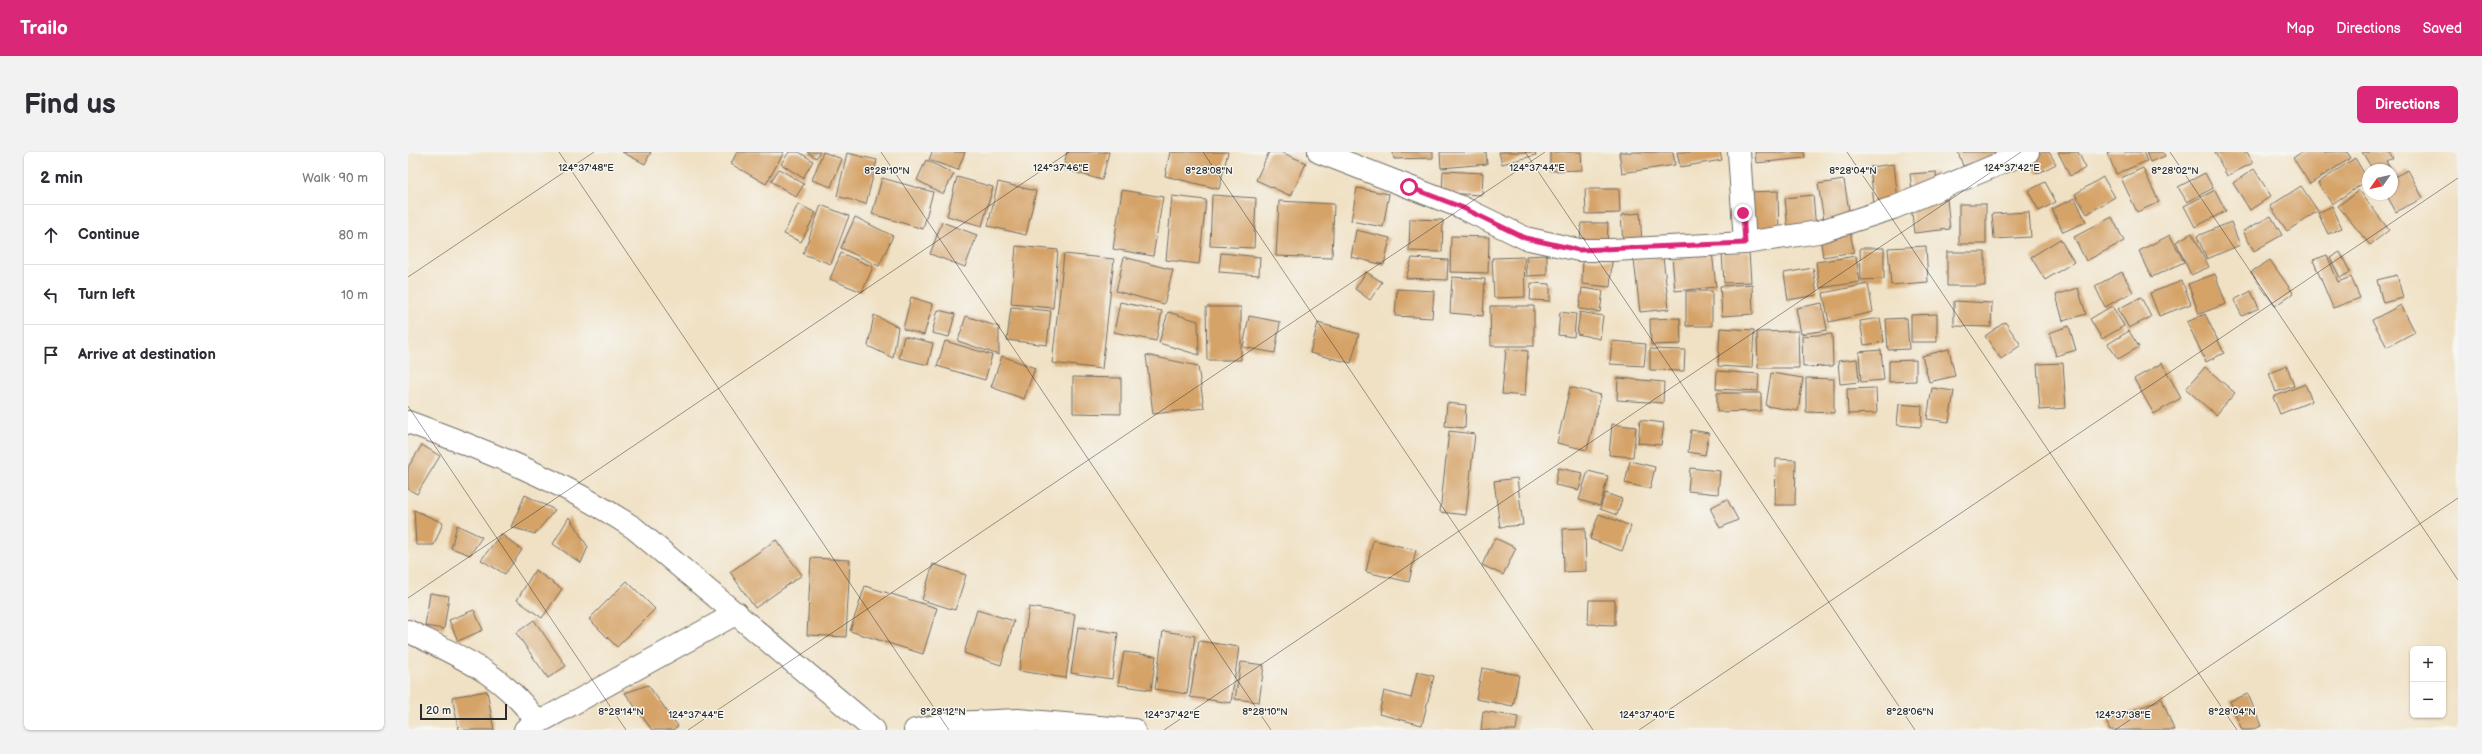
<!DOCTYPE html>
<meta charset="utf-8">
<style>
:root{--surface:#fff;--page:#f2f2f3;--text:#2b2b33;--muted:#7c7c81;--line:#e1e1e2;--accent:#db2777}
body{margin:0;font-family:"Balsamiq Sans",sans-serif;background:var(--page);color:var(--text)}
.controls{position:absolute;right:12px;bottom:12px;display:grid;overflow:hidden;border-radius:6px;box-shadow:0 1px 3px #0004}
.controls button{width:36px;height:36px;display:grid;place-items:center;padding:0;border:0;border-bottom:1px solid var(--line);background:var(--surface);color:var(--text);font:20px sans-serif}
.compass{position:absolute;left:1954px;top:12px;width:36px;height:36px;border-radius:50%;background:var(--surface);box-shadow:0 1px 3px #0004;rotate:236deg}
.scale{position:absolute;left:12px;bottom:10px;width:87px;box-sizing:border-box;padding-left:4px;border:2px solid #2b2b2b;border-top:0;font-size:11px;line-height:14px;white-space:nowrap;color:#2b2b2b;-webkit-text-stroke:3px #f6f6f2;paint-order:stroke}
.stop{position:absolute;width:12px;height:12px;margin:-9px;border:3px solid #db2777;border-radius:50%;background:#fff}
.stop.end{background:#db2777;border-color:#fff;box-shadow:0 1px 4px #0008}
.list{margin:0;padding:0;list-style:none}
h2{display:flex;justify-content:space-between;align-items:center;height:52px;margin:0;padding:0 16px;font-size:17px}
h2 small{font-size:13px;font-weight:400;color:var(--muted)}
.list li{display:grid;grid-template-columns:26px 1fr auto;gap:12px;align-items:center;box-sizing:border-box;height:60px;padding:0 16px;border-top:1px solid var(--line)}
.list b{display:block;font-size:15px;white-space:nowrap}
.list em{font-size:13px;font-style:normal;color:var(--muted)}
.icon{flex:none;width:22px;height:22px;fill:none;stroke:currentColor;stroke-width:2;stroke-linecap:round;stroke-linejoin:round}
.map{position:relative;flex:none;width:2050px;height:578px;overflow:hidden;border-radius:6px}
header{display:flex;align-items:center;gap:24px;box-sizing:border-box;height:56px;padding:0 20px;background:var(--accent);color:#fff}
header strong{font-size:19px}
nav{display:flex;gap:22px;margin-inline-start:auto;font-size:14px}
.intro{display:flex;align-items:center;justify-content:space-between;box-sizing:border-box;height:96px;padding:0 24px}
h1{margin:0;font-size:28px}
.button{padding:10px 18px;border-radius:6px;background:var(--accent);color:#fff;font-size:14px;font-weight:700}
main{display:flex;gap:24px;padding:0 24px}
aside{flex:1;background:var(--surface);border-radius:6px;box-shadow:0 1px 3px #0004}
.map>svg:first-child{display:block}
</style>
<header>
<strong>Trailo</strong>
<nav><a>Map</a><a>Directions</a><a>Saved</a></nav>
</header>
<div class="intro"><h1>Find us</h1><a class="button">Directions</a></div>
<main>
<aside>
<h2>2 min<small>Walk · 90 m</small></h2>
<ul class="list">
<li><svg class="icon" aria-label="ahead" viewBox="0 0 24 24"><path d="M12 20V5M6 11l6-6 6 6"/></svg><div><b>Continue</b></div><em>80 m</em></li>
<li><svg class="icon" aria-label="left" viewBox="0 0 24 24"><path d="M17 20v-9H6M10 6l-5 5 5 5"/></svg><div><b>Turn left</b></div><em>10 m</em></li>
<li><svg class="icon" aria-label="arrive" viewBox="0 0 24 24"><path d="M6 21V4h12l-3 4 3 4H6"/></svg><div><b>Arrive at destination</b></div></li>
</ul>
</aside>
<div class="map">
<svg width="2050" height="578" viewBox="0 0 2050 578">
<rect width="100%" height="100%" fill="#f6f6f2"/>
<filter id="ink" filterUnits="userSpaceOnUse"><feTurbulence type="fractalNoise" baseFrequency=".025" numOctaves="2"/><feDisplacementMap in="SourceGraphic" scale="8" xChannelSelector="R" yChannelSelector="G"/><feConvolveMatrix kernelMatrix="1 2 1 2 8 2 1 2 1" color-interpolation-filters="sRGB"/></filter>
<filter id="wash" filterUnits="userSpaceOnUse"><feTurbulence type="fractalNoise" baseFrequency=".012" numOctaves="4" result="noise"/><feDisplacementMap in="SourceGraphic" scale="16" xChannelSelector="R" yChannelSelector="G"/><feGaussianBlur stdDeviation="0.9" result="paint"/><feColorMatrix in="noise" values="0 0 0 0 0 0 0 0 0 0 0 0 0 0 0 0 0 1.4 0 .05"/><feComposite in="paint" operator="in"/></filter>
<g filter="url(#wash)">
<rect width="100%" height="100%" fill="#f0e1c4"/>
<g id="blocks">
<path fill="#d5a367" d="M214,0h29l-6,12z
M329,0h47l-18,32 -35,-20z
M381,0h10l14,9 -10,17 -22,-14z
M399,0h13l-4,6z
M415,0l19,7 -11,28 -19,-7z
M524,0h33l-7,18 -29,-10z
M659,0h42l-7,28 -39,-11z
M762,0h58l-9,37 -54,-13z
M861,0h12l25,11 -15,33 -35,-16z
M985,0h40v6l-39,1z
M1032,0h46l1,12 -46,4z
M1091,0h36l1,3 -34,9z
M1142,0h31l1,18 -32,1z
M1211,0h54l2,13 -53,8z
M1269,0h43l2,8 -42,7z
M1347,0h49l1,6 -49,5z
M1550,0h37l1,3 -33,11z
M1634,0h7l7,12 -19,10 -8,-15z
M1650,0h20l8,16 -16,8z
M1699,0h36l4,9 -31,13z
M1738,0h17l2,4 -15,6z
M1807,0h32l6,11 -26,13z
M1894,0h45l4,6 -41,26 -17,-26z
M1954,0h27l4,6 -7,3 5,8 -18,1z
M439,1l30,7 -11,44 -29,-8z
M1947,6l13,22 -36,24 -14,-21z
M518,8l28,14 -11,20 -26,-14z
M1486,12l4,37 -24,3 -4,-37z
M1735,16l16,34 -22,10 -16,-34z
M371,17l25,15 -8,13 -25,-16z
M1846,17l17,27 -21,14 -17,-27z
M2000,18l15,28 -27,14 -10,-18h6v-16z
M1035,19l40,2 -1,22 -40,-2z
M1528,20l1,15 -25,3 -2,-16z
M1797,21l8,15 -26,14 -9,-15z
M549,25l36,10 -11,39 -35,-10z
M1695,25l12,20 -28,17 -12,-20z
M474,26l51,14 -10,37 -51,-15z
M1436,28l6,37 -26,3 -6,-36z
M590,30l38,9 -10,44 -38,-9z
M1637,30l11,20 -17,9 -11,-20z
M1893,34l17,25 -31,20 -17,-25z
M949,36l32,6 -6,33 -32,-6z
M1177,37h34l1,24 -34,1z
M714,38l41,7 -10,59 -40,-7z
M1807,38l11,21 -31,16 -11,-21z
M1951,38l30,40 -19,15 -32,-39z
M1370,39l1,44 -29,1 -2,-44z
M804,43l44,3 -2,50 -44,-2z
M1405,43l3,34 -28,2 -3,-33z
M764,44l34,4 -7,64 -33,-4z
M1667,46l11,24 -23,10 -11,-23z
M1539,47l3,30 -36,4 -3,-30z
M871,49l55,3 -2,54 -56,-2z
M390,52l18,9 -15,29 -17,-8z
M1551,52h27v40h-27z
M413,53l28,11 -18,48 -28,-10z
M1924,54l10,22 -14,6 -10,-21z
M1621,60l2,25 -37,2 -2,-25z
M1232,61l2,29 -19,1 -2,-28z
M1863,64l11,19 -28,16 -11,-20z
M447,65l38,19 -14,30 -38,-18z
M1704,65l12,24 -38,20 -12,-24z
M1002,67l33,1 -1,32 -33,-1z
M534,70l35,13 -12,32 -35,-13z
M1823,70l9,23 -33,14 -10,-23z
M1173,71h27l-1,25 -27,-1z
M948,78l34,8 -6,27 -33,-8z
M1442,79l4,21 -31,5 -3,-21z
M1784,81l17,34 -18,8 -15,-33z
M1762,83l14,27 -32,15 -13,-26z
M1043,84l38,1 -1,36 -38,-1z
M1652,87l14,23 -29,18 -14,-23z
M608,94l42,4 -5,58 -42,-4z
M1518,94l2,36 -37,3 -3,-37z
M1452,96h24v31l-23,1z
M1304,100l4,35 -41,4 -3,-35z
M1341,100l2,30 -27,1 -2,-30z
M1539,100h38v34h-38z
M1932,100l10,20 -10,6 -10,-20z
M433,101l32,14 -11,25 -32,-13z
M813,101l39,4 -1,18 -40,-3z
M656,102l50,5 -12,110 -50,-6z
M1139,103v20l-20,1 -1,-20z
M1919,103l11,27 13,-5 9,21 -27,10 -20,-48z
M1448,104l4,26 -40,6 -4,-26z
M716,105l49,13 -9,34 -48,-13z
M1116,105l1,40 -31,1 -2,-40z
M1255,105l6,52 -29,3 -6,-52z
M1004,106l36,2 -1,20 -41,-2z
M1175,107l29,2 -2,26 -28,-3z
M1862,108l23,33 -18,13 -24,-34z
M1405,116l4,27 -29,5 -4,-27z
M958,120l16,10 -12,18 -15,-11z
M1714,120l11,20 -28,15 -10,-21z
M1807,122l11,30 -27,10 -11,-30z
M1989,123l6,23 -20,5 -6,-23z
M1044,125l33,2 -2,37 -33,-3z
M1774,129l9,23 -32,12 -9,-23z
M1123,131l19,1v17l-20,-1z
M1344,132l1,30 -31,2 -2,-30z
M1460,132l5,28 -44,10 -6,-29z
M1174,136l21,3 -3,21 -21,-3z
M1670,136l8,26 -23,7 -7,-26z
M989,137l37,2 -2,27 -37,-2z
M1278,139h26v35h-26z
M1843,139l8,17 -17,8 -8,-16z
M503,145l22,7 -9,31 -21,-6z
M1733,145l10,20 -22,11 -11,-19z
M1546,149l38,2 -1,24 -37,-1z
M712,150l42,9 -6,30 -42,-9z
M1414,151l5,27 -26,4 -5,-26z
M1993,153l14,27 -28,15 -15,-27z
M1082,154h44v40h-43z
M1704,154l12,20 -22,13 -12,-20z
M603,155l40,4 -4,34 -40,-5z
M798,155h35v53h-34z
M530,158l17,4 -6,23 -17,-4z
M760,160l30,9 1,34 -40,-12z
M1152,160l16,2 -2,23 -16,-2z
M1172,160l23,4 -3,23 -23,-5z
M1529,162v28h-26v-27z
M1797,162l19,39 -18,9 -19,-40z
M466,163l24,12 -5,31 -25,-12z
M558,164l33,11v28l-41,-14z
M841,164l31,6 -5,31 -32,-6z
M1272,166l1,26 -30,1 -1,-26z
M1472,166l4,24 -20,3 -4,-24z
M1499,166l2,31 -21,1 -2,-31z
M1597,170l16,23 -20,14 -16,-23z
M910,171l41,11 -8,29 -41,-10z
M1661,174l7,24 -20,6 -7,-23z
M1312,176l34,2 -2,38 -34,-2z
M1390,179l1,37h-41l-1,-36z
M1721,179l10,16 -21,12 -10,-15z
M1424,182l1,32 -30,1 -1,-31z
M496,184l29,7 -5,22 -29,-7z
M537,189l47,14 -7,25 -48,-14z
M1204,189l34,3 -2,22 -34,-2z
M1098,197l22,2 -3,45 -23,-2z
M1242,197l35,1 -1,21 -34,-1z
M1541,197l6,27 -26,6 -7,-26z
M1473,198l3,30 -23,2 -2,-30z
M738,203l52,11 6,42 -51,6z
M594,204l33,12 -11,31 -33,-12z
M1449,207l2,23 -19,2 -2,-23z
M1508,208v21l-27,1v-21z
M1655,211l3,45 -26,2 -3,-46z
M1754,211l19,35 -27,16 -20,-35z
M1879,214l7,20 -18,6 -7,-19z
M1797,215l30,26 -19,22 -30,-26z
M1309,219l42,3 -1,17 -42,-2z
M1363,221l32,5 -5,33 -32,-5z
M665,225l48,1v36l-48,-1z
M1210,226l46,4 -1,21 -46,-3z
M1398,226l28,1v34l-28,-1z
M1897,232l7,17 -32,13 -7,-17z
M1162,235l31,8 -14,55 -30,-7z
M1468,236l1,25 -29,1 -1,-25z
M1524,236l22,3 -5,31 -22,-3z
M1309,241h44v18l-44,1z
M1039,251l19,2 -1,23 -20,-2z
M1491,252l23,2 -1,21 -24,-2z
M1232,268l24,3 -3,22 -23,-2z
M1204,272l24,3 -3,30 -24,-2z
M1283,278l18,3 -4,22 -17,-3z
M1041,279l26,3 -9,81 -26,-3z
M14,293l18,11 -23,38 -9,-5v-22z
M1368,307l20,1 -1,45h-20z
M1222,309l25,6 -5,22 -25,-6z
M1150,316l25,5 -4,17 -24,-5z
M1282,316l30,3 -2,23 -30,-3z
M1180,319l20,5 -8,30 -21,-6z
M1109,326l6,47 -23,2 -6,-46z
M1197,341l17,6 -5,16 -17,-6z
M117,343l30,15 -20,24 -24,-7z
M1319,347l11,21 -18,8 -10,-20z
M6,358l29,13 -9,22h-18z
M1191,362l32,12 -9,25 -32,-12z
M161,365l19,30 -7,16 -28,-19z
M49,373l25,12 -12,18 -19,-7z
M1177,376l1,43 -22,1 -1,-43z
M93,382l21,16 -17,24 -24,-14z
M1087,386l21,10 -13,27 -21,-10z
M368,388l26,35 -47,33 -25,-36z
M965,388l43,10 -7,32 -43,-10z
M403,406l39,2 -4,77 -39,-2z
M525,412l33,11 -11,35 -33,-10z
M127,418l27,19 -20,29 -25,-18z
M219,429l28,28 -38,38 -28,-28z
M457,434l72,22 -14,46 -73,-23z
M22,441l19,3 -5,33 -19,-3z
M1181,448h26v25l-27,-1z
M621,455l46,7 -9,64 -47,-7z
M66,458l9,20 -25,11 -9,-21z
M569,458l37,11 -13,44 -37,-12z
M126,468l32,46 -18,12 -32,-45z
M670,475l40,6 -6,46 -41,-6z
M755,479l32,5 -8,58 -32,-5z
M791,489l40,6 -8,56 -41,-6z
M716,500l32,4 -5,34 -33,-5z
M833,510l23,3 -5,37 -24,-3z
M1074,516l37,7 -6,31 -37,-7z
M1009,520l17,4 -12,49 -43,-11 5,-23 27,7z
M240,533l30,41 -5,4h-21l-27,-37z
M79,539l7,39h-35l-7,-33z
M1840,542l13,32 -10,4h-9l-12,-29z
M1754,547l12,31h-64l-4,-9z
M1075,559l35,6 -2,13h-35z"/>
</g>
</g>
<g filter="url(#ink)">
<use href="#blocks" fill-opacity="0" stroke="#706b61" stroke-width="1"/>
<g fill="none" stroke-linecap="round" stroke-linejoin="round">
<defs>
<path id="street" d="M911,0l142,55 64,31 54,12h33l133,-7 73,-11 75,-24 135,-56
M1331,0l6,91
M0,270c79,29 155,59 226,106l240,202
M0,479c52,26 95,42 130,92
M117,578l212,-117"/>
<path id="primary" d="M507,578l38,-7 65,-3 116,10"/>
</defs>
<use href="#street" stroke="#706b61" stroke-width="24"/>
<use href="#primary" stroke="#706b61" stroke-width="24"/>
<use href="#street" stroke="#fff" stroke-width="22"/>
<use href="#primary" stroke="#fff" stroke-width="22"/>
</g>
</g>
<g fill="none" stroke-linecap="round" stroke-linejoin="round" filter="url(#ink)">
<path stroke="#db2777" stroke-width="5" d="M1001,35l52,20 64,31 54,12 166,-7 -2,-30"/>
</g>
<path fill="none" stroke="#2b2b2b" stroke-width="1" stroke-opacity="0.45" d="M151,0l390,578M473,0l390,578M795,0l390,578M1117,0l390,578M1439,0l390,578M1762,0l288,428M0,125l186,-125M0,254l218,324M0,446l661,-446M280,578l857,-578M756,578l857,-578M1231,578l819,-552M1707,578l343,-232"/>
<g font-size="10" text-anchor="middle" fill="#2b2b2b" stroke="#f6f6f2" stroke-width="3" stroke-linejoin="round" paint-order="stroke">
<text x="178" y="19">124°37'48"E</text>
<text x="653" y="19">124°37'46"E</text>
<text x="1129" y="19">124°37'44"E</text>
<text x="1604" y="19">124°37'42"E</text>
<text x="479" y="22">8°28'10"N</text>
<text x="801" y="22">8°28'08"N</text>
<text x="1445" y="22">8°28'04"N</text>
<text x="1767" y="22">8°28'02"N</text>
<text x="213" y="563">8°28'14"N</text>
<text x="535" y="563">8°28'12"N</text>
<text x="857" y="563">8°28'10"N</text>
<text x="1502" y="563">8°28'06"N</text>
<text x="1824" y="563">8°28'04"N</text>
<text x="288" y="566">124°37'44"E</text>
<text x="764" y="566">124°37'42"E</text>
<text x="1239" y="566">124°37'40"E</text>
<text x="1715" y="566">124°37'38"E</text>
</g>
</svg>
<div class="controls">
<button>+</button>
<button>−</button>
</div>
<svg class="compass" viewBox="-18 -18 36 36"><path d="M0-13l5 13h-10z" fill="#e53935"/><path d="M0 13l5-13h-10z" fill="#7c7c81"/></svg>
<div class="scale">20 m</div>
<div class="stop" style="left:1001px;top:35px"></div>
<div class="stop end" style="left:1335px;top:61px"></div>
</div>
</main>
